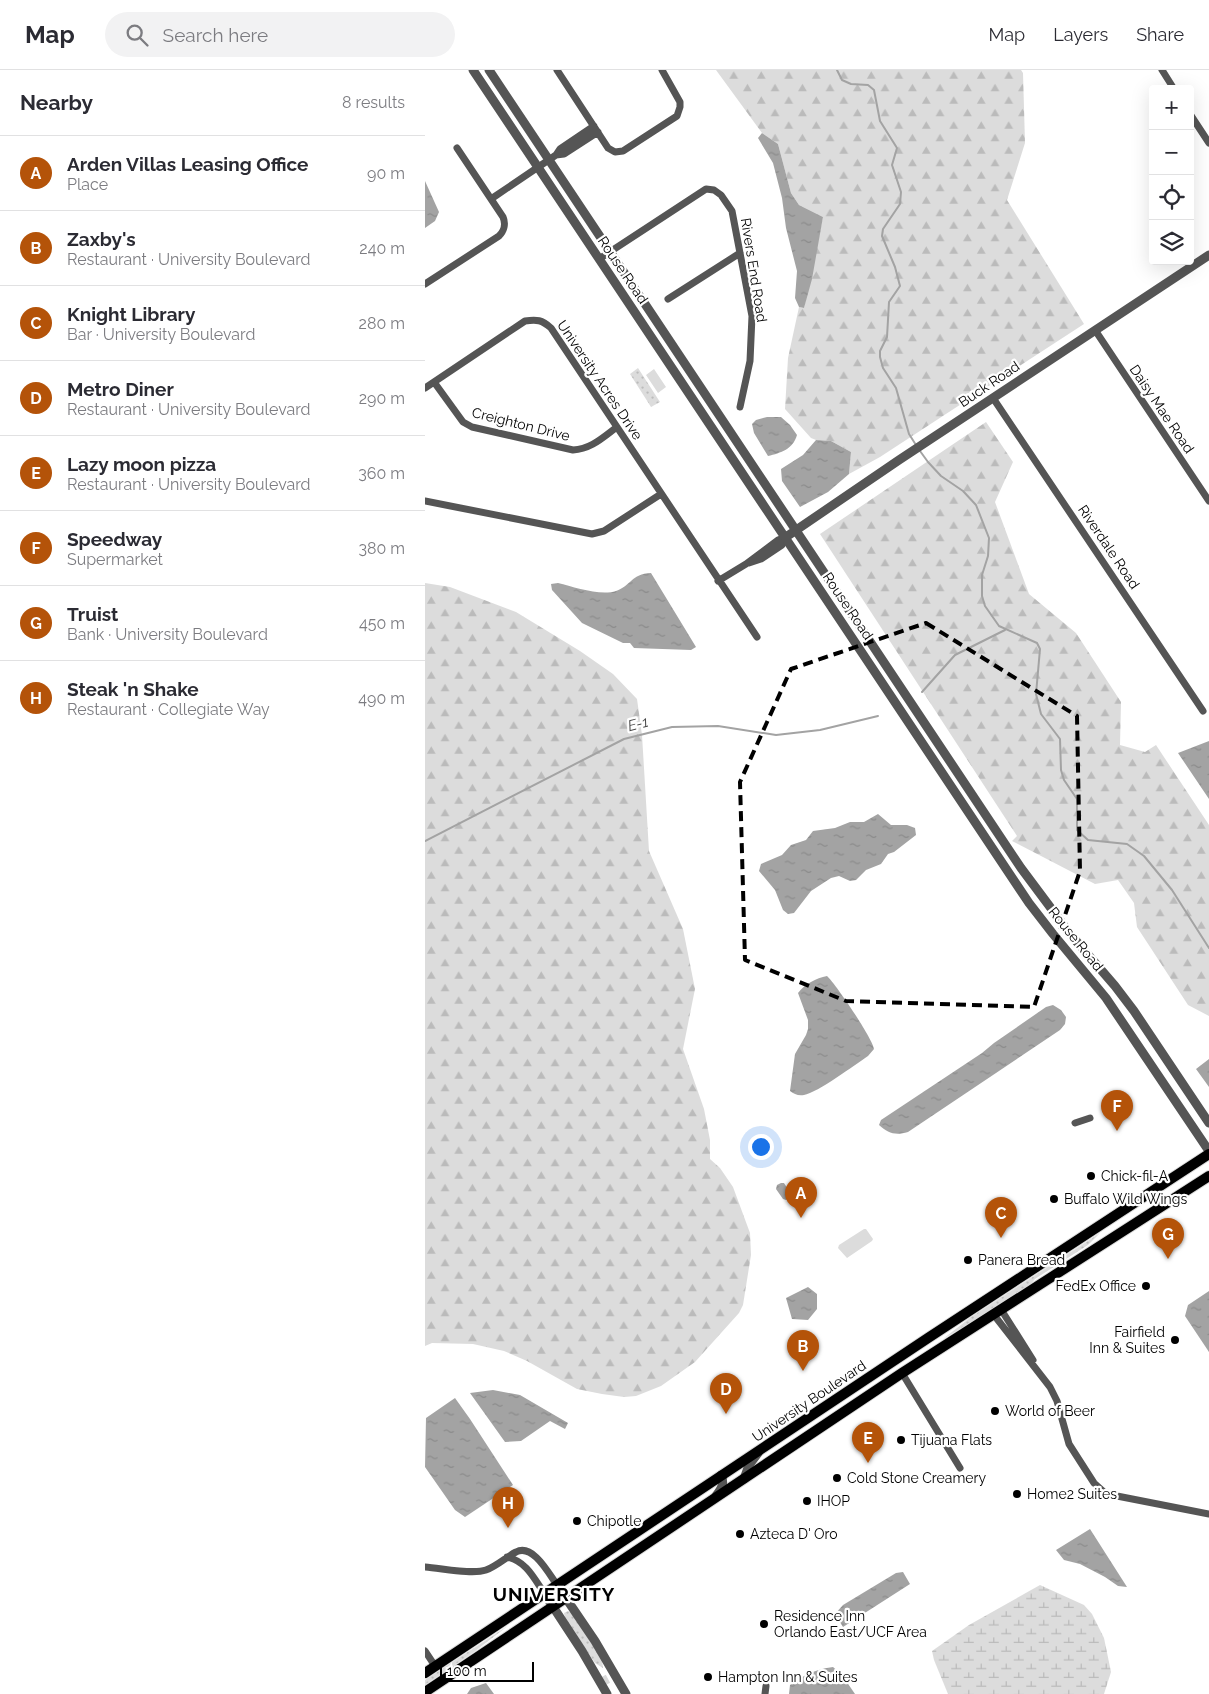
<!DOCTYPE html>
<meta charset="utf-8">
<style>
:root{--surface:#fff;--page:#f2f2f3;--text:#2b2b33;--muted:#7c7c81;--line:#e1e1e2;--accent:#b45309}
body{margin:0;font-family:Raleway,sans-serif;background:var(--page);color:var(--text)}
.controls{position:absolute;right:15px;top:15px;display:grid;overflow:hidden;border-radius:5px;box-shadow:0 5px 20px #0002}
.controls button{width:45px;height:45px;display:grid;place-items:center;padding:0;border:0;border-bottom:1px solid var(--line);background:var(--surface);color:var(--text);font:25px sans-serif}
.scale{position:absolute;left:15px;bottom:12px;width:94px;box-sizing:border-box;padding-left:5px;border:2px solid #000;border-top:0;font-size:14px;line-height:18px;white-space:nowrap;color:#000;-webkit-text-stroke:4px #fff;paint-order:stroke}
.you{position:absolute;left:335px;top:1076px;width:18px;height:18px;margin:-12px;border:4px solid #fff;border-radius:50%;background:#1a73e8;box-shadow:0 0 0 8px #1a73e833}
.badge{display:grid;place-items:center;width:32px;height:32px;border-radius:50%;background:var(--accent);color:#fff;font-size:16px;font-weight:700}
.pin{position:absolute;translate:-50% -41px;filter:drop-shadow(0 1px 2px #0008)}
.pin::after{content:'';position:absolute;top:26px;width:18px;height:15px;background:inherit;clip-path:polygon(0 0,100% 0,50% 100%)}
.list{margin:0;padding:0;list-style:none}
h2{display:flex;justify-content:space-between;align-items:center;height:65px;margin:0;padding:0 20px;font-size:21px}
h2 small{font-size:16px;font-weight:400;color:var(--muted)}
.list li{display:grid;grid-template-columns:32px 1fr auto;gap:15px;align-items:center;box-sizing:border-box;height:75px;padding:0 20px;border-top:1px solid var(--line)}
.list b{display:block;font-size:19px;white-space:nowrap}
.list p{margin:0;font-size:16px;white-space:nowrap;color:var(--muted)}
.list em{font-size:16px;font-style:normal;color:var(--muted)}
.icon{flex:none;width:28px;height:28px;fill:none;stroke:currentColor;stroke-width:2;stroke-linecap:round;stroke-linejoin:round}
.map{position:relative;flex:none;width:784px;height:1624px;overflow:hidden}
header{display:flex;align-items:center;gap:30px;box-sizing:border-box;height:70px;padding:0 25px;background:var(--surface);border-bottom:1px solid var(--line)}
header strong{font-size:24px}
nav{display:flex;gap:28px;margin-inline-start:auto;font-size:18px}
.search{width:350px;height:45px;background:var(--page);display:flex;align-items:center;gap:12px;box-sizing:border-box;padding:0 18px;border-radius:28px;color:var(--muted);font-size:19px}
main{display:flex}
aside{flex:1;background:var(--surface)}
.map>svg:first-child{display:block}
</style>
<header>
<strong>Map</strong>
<div class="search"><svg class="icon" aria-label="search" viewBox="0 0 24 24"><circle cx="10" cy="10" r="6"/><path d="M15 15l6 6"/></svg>Search here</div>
<nav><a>Map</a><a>Layers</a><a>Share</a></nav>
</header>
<main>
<aside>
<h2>Nearby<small>8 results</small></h2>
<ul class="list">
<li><span class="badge">A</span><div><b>Arden Villas Leasing Office</b><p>Place</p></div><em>90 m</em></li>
<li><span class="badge">B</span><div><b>Zaxby's</b><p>Restaurant · University Boulevard</p></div><em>240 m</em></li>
<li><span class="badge">C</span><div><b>Knight Library</b><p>Bar · University Boulevard</p></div><em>280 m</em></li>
<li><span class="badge">D</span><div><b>Metro Diner</b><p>Restaurant · University Boulevard</p></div><em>290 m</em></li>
<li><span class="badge">E</span><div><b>Lazy moon pizza</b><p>Restaurant · University Boulevard</p></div><em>360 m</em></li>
<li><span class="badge">F</span><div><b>Speedway</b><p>Supermarket</p></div><em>380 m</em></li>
<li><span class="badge">G</span><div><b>Truist</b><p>Bank · University Boulevard</p></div><em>450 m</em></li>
<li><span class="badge">H</span><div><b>Steak 'n Shake</b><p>Restaurant · Collegiate Way</p></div><em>490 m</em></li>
</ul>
</aside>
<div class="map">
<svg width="784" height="1624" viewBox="0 0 784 1624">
<defs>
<pattern id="green-dots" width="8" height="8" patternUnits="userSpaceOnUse" patternTransform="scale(1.25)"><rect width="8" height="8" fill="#dcdcdc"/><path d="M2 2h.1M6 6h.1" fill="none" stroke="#bbb" stroke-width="1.8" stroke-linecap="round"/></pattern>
<pattern id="forest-firs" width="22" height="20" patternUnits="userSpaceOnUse" patternTransform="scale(1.25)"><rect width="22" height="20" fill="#dcdcdc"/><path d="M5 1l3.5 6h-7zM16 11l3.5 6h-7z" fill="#bbb"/></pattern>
<pattern id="wetland-marsh" width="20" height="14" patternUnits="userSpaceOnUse" patternTransform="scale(1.25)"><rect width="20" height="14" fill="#dcdcdc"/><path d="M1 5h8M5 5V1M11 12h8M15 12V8" fill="none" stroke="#bbb"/></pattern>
<pattern id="water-ripples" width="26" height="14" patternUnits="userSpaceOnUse" patternTransform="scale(1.25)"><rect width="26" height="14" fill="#a3a3a3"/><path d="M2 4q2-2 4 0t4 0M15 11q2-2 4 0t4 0" fill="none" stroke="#8b8b8b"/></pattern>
</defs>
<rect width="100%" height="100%" fill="#fff"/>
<path fill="url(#green-dots)" d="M213,298l22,34 -9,5 -21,-33z
M675,1163l-12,12 -53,34 -10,12 -82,48 28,-22z
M143,1541l4,2 30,46 1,9 -8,-5 -30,-45 -1,-5z
M84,1555l-35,27 -49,33v-5z"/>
<path fill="url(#forest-firs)" d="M291,0h305l2,3 2,70 -18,57 77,124 -204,133 -31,17 2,-22 -20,-11 -15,-1 -5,-2 -26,-29 3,-51 11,-51 5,1 19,-91 -24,-12 -8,-12 -13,-49 -16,-11z
M561,352l27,40 -18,40 34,92 47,39 45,69 -1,43 25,7 11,-7 53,80v191l-21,-11 -51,-78 -3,-24 -16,-23 -23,4 -83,-43 5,-5 -197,-302z
M0,513l25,4 66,25 64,39 33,23 24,25 5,36 7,116 34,78 12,60 -12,60 21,60 6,31v19l10,9 13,19 17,46 1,22 -8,50 -4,8 -44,49 -34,24 -25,10 -12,1 -22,-3 -25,-5 -50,-28 -23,-10 -31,-7 -41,-1 -7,3z"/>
<path fill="url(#wetland-marsh)" d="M615,1515l44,20 8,9 12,24 7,34 -7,22h-156l-14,-34 -2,-9 37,-26z"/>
<path fill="#dcdcdc" d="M229,299l12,18 -8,6 -12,-18z
M439,1159h2l7,10 -1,2 -25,17 -9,-10 1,-3z"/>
<path fill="url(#water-ripples)" d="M337,63l16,11 13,49 8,12 24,12 -11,62 -8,29 -5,-1 -4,-9 2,-27 -11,-43 -4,-30 -9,-35 -15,-25z
M0,111l14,31 -4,9 -10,7z
M342,347h14l9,8 7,10c-4,14 -16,18 -29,21l-14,-23 -2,-9 4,-4z
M391,370l15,1 20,11 -2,22 -21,18 -28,15 -18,-26 -1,-12 22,-14z
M226,503l45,74 -5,3 -57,-2 -4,-5h-7l-41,-20 -30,-33 -1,-6 7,-1c16,4 42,13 58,8 15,-5 15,-17 35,-18z
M784,671v58l-31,-46z
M453,744l13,11h16l8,3 1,7 -22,17 -6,2 -7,10 -15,6 -10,10 -6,1 -11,-5 -8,2 -20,13 -17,22 -6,1 -5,-4 -8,-20 -16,-19 2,-7 21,-9 9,-10 15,-5 7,-9 22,-3 15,-6h14z
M402,906c8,7 46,63 47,73l-6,7c-12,8 -51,37 -64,39 -6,1 -10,-1 -14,-4l5,-37 11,-19 2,-6v-9l-10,-27c7,-9 18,-15 29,-17z
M628,935l8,5 5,7 -1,7 -5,6 -152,102c-13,4 -20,1 -29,-7l2,-5 101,-67 12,-10 52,-36z
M784,989v28l-13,-18z
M356,1113h3l7,11 -1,3 -4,3 -3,-1 -7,-10 1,-4z
M383,1217l9,7v15l-9,11 -16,-1 -6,-21z
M784,1221v61l-24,-36 3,-11z
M68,1320l27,5 48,28 -3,6 -15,-8 -29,20 -16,1 -35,-49z
M30,1328l15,21 43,66 -48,32 -10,-7 -30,-43 1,-49z
M665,1459l37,58 -9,-1 -13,-9 -25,-13 -16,-4 -8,-10z
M478,1502l7,12 -67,43 -8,-13 8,-9 53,-32z
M408,1597l9,8 13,19h-66l1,-9c14,-10 26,-16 43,-18z
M61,1613l8,11h-27l4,-6z"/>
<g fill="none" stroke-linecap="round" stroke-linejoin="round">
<path stroke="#a3a3a3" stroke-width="2" d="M412,0l5,10 9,4 17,1 6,5 6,31 17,27 -5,17 9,27 -1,12 -17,25 -1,7 13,31 5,19 -11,16 -2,35 -7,14v6l3,11 13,20 13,46 7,11
M495,381l8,11 13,14 22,15 13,14 13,33 -1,18 -6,19v21l3,10 14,20 38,17 3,6 -4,45 5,20 19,25 1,31 3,10 13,19v31l11,10 39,4 17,12 28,34 37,58
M497,622l33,-37 50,-25
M0,771l199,-102 48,-12 46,-1 58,9 44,-5 58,-14"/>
<path stroke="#d9d9d9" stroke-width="9" stroke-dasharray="9 4.5" stroke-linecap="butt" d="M175,1613l15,-8"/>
<defs>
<path id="primary" d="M0,1603l503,-335 281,-184
M0,1622l477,-319 307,-197"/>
</defs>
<use href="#primary" stroke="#dbdbdb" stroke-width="12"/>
<path stroke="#555" stroke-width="7" d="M132,0l51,78 7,4 8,-1 54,-35 3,-9v-5l-18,-32
M737,0l12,19
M765,44l19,29
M131,85l4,-6 34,-23
M66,129l65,-44 8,-1 34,-22
M174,189l107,-70 8,1 7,5 11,16 20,105 -2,45 -10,46
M0,214l74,-48c5,-5 7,-12 4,-19l-46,-69
M243,229l72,-46
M670,260l114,171
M9,312l29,40 9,5 101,23c18,-1 29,-12 44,-23
M0,318l100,-67c12,-2 17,-1 26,7l206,309
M568,328l210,313
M0,431l167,33 12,-3 57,-37
M324,493l12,-4 21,-14 4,-8
M293,511l28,-17 32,-24 8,-3
M650,1053l15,-5
M577,1241l31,49
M569,1245l56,72 7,14 12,43 25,39 10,9 13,4 92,18
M477,1303l58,95
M82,1487c19,4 27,21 37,36
M0,1497c16,1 47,8 61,3 11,-4 20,-13 30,-18 17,-9 33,22 41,33
M0,1581l10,15
M340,1624l1,-8"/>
<path stroke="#555" stroke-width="9" d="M48,0l556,833 24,31 53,64 103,153
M64,0l532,798 50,67 44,51 19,25 75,112
M361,467l113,-77 310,-205
M319,1409l5,-14 9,-12
M291,1426c5,-7 9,-12 5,-21
M132,1515l38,56 31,53
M119,1523l38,58 25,43"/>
<use href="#primary" stroke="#000" stroke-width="10"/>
</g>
<path fill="none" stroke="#000" stroke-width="4" stroke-dasharray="10 6" stroke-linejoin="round" d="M501,553l151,93 3,155 -46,136 -188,-6 -101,-41 -5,-178 51,-113z"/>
<g fill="#000" stroke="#fff" stroke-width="2">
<circle cx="666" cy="1106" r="5"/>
<circle cx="629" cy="1129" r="5"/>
<circle cx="543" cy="1190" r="5"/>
<circle cx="721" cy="1216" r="5"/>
<circle cx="750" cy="1270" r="5"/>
<circle cx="570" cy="1341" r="5"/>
<circle cx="476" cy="1370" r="5"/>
<circle cx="412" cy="1408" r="5"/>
<circle cx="592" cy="1424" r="5"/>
<circle cx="382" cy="1431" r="5"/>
<circle cx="152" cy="1451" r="5"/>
<circle cx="315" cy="1464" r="5"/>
<circle cx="339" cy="1554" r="5"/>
<circle cx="283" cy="1607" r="5"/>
</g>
<g text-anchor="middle" stroke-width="4.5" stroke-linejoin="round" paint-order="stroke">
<g font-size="14" fill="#000" stroke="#fff">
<text transform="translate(198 200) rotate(56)" y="5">Rouse Road</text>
<text transform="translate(329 200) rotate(81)" y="5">Rivers End Road</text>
<text transform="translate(175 310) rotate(56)" y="5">University Acres Drive</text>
<text transform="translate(564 314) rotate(-34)" y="5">Buck Road</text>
<text transform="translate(737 339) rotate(56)" y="5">Daisy Mae Road</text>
<text transform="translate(96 354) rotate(14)" y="5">Creighton Drive</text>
<text transform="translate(684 477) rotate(56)" y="5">Riverdale Road</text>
<text transform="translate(423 536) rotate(56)" y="5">Rouse Road</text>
<text transform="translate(651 869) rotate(51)" y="5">Rouse Road</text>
<text transform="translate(384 1331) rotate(-34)" y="5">University Boulevard</text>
</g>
<g font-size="14" fill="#000" stroke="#fff" text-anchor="start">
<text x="676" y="1111">Chick-fil-A</text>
<text x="639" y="1134">Buffalo Wild Wings</text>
<text x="553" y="1195">Panera Bread</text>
<text x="711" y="1221" text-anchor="end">FedEx Office</text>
<text x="740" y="1267" text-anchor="end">Fairfield<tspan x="740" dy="16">Inn &amp; Suites</tspan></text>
<text x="580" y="1346">World of Beer</text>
<text x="486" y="1375">Tijuana Flats</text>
<text x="422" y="1413">Cold Stone Creamery</text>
<text x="602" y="1429">Home2 Suites</text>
<text x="392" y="1436">IHOP</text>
<text x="162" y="1456">Chipotle</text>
<text x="325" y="1469">Azteca D' Oro</text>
<text x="349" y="1551">Residence Inn<tspan x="349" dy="16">Orlando East/UCF Area</tspan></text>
<text x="293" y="1612">Hampton Inn &amp; Suites</text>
</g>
<g font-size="15" font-style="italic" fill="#444" stroke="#fff">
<text transform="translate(213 654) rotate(-14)" y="5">E-1</text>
</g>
<g font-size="19" font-weight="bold" letter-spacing="1" fill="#000" stroke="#fff">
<text x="129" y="1531">UNIVERSITY</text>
</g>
</g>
</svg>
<div class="controls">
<button>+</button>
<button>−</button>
<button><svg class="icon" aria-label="locate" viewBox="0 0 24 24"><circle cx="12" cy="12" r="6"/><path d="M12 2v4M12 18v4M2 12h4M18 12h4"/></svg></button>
<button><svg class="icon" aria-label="layers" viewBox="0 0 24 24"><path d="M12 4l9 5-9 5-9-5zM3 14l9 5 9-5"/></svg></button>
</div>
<div class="scale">100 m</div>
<div class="you"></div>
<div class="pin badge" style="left:376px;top:1148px">A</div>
<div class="pin badge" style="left:378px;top:1301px">B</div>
<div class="pin badge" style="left:576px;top:1168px">C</div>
<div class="pin badge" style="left:301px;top:1344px">D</div>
<div class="pin badge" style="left:443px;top:1393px">E</div>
<div class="pin badge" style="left:692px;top:1061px">F</div>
<div class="pin badge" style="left:743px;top:1189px">G</div>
<div class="pin badge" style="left:83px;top:1458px">H</div>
</div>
</main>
